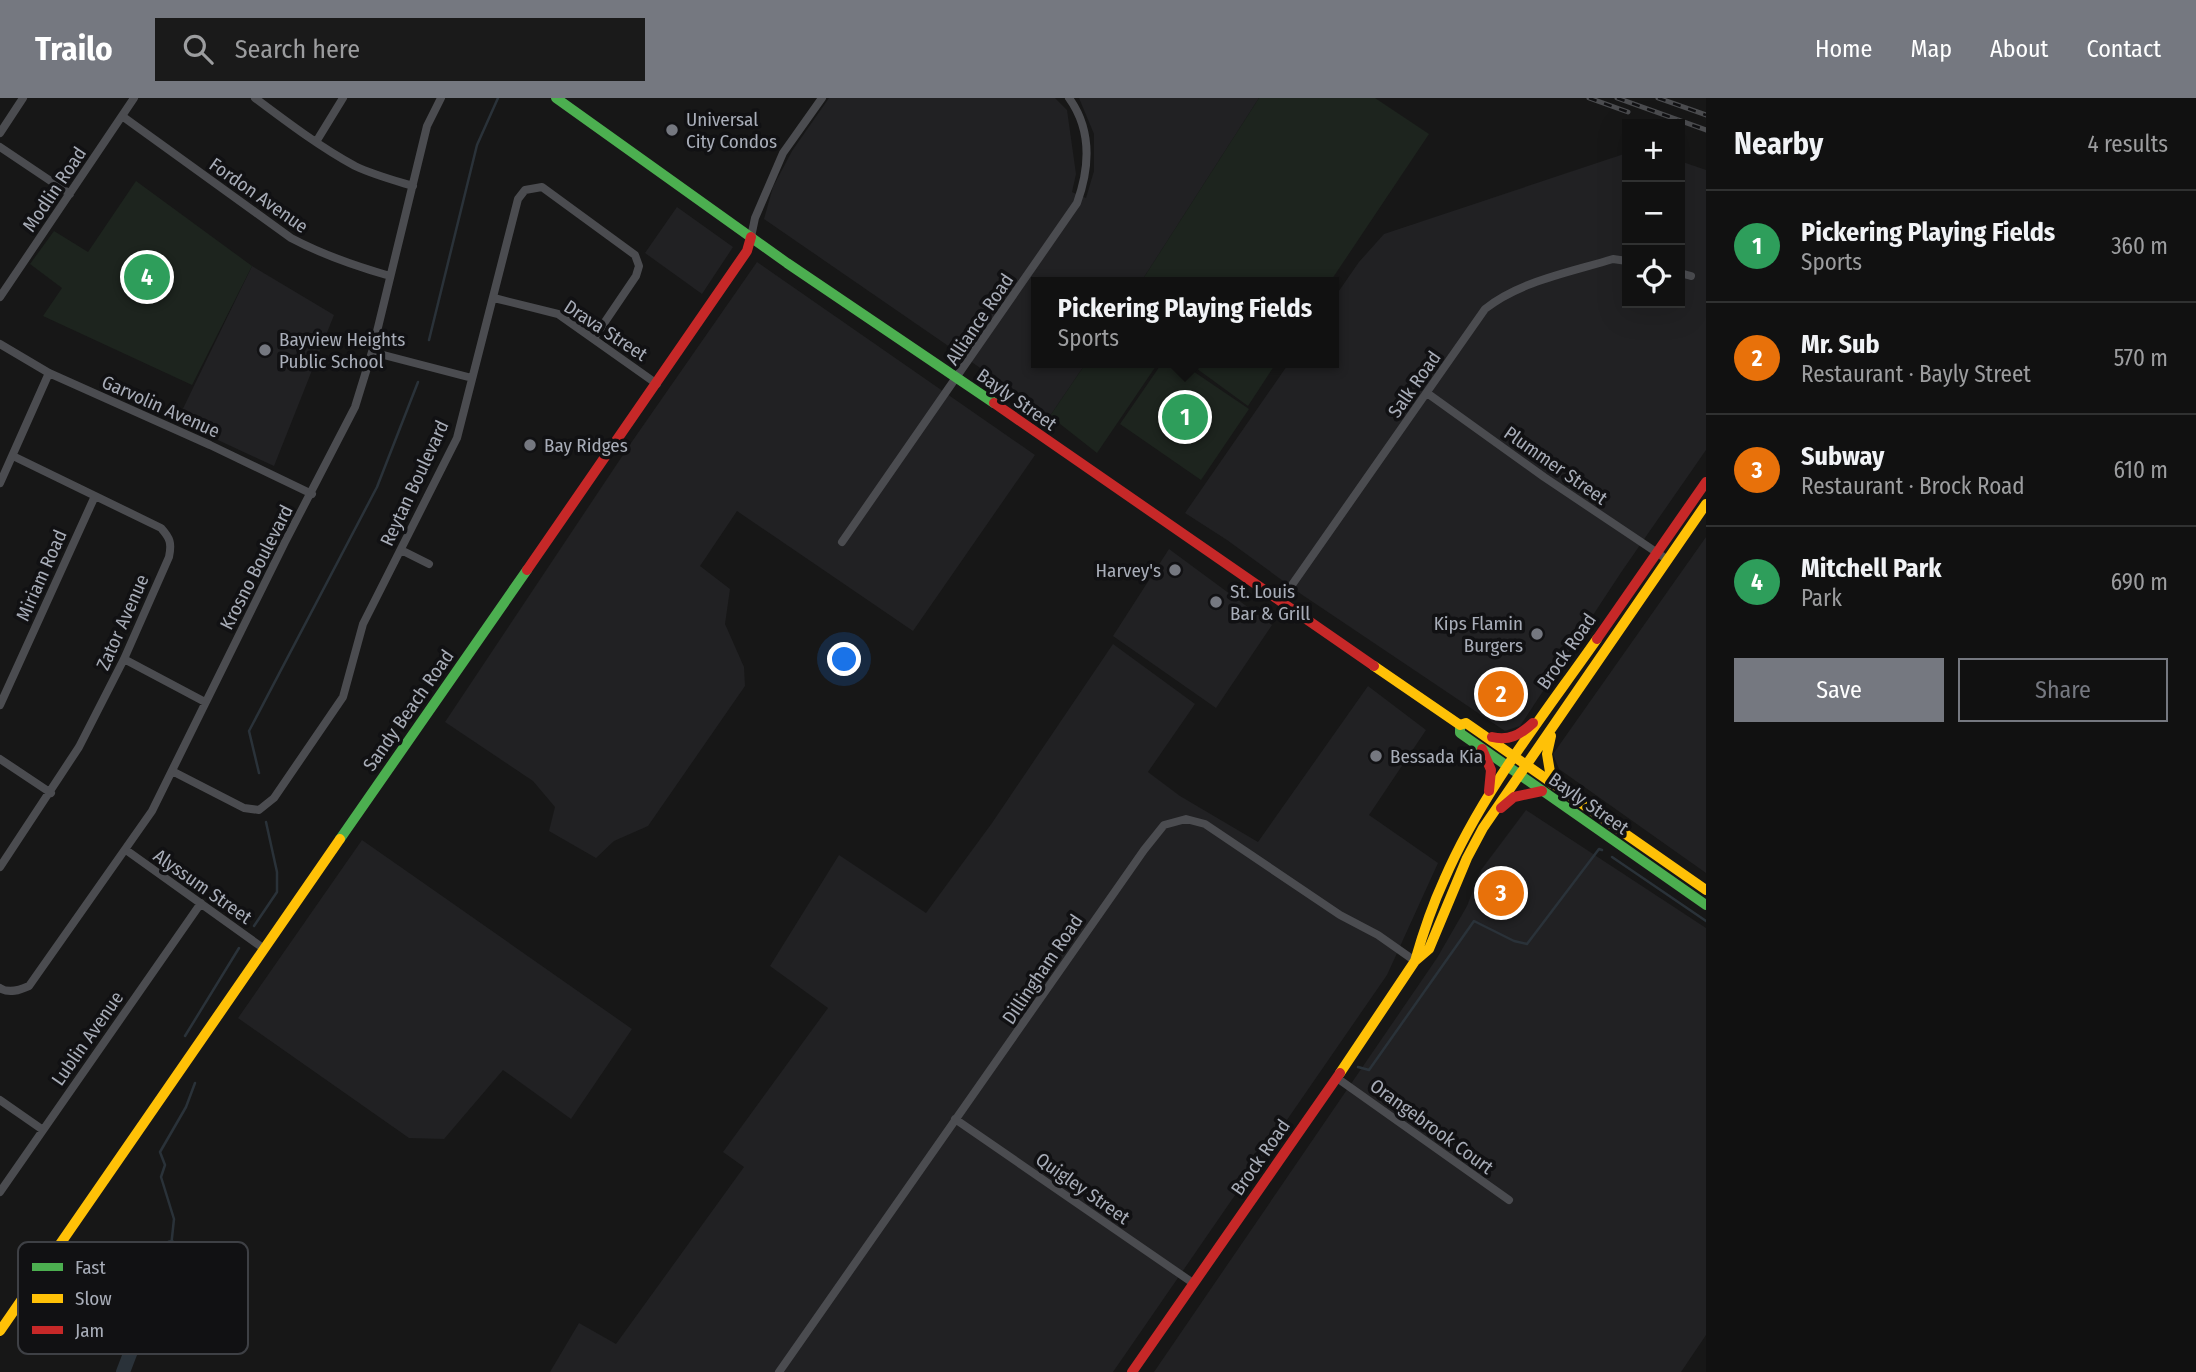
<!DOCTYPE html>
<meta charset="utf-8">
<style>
:root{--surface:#111;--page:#1a1a1a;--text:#f1f3f6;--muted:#9c9d9f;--line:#303131;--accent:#757880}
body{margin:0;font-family:"Fira Sans Condensed",sans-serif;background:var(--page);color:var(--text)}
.controls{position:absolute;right:21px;top:21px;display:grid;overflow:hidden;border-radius:0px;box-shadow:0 7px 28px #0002}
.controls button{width:63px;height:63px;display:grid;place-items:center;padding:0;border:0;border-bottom:2px solid var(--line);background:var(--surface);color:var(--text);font:35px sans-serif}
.you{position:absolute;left:845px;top:562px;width:24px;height:24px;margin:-18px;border:5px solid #fff;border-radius:50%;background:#1a73e8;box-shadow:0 0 0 10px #1a73e833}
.badge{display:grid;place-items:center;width:46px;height:46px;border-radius:50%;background:var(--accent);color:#fff;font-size:23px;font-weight:700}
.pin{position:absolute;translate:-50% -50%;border:4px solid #fff;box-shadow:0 2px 7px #0006}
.popup{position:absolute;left:1031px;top:179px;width:308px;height:91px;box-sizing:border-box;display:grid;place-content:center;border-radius:0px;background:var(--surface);filter:drop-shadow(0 2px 5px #0005);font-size:23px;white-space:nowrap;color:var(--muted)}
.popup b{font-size:26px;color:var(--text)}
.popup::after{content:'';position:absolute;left:50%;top:100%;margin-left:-14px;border:14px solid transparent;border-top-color:var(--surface)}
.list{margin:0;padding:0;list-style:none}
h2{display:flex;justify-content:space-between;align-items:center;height:91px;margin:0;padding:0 28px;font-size:30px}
h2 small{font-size:23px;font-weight:400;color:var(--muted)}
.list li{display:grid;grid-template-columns:46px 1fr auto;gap:21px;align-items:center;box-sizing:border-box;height:112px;padding:0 28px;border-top:2px solid var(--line)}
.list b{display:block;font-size:26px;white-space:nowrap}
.list p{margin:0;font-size:23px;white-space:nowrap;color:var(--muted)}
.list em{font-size:23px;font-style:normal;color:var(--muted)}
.actions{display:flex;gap:14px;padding:21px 28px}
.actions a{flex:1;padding:16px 0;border:2px solid var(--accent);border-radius:0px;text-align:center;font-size:24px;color:var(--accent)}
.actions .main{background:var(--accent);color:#fff}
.icon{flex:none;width:38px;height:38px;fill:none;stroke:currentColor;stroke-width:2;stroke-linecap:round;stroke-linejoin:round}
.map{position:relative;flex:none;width:1706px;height:1274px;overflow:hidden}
header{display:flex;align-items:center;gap:42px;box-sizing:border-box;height:98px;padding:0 35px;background:var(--accent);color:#fff}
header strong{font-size:33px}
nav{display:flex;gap:38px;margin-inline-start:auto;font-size:24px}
.search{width:490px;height:63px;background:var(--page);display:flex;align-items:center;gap:18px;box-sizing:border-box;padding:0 24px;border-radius:0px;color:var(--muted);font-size:26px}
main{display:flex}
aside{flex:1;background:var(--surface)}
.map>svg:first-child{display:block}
</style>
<header>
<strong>Trailo</strong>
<div class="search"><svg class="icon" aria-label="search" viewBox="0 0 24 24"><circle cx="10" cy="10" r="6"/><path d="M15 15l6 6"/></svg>Search here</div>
<nav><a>Home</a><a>Map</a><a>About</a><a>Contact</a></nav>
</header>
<main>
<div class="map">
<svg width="1706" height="1274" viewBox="0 0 1706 1274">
<rect width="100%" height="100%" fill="#171717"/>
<path fill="#212123" d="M829,0h226l12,12 9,64 -4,18 14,6 8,-27v-37l-15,-36h180l-118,184h-105v81h50l-36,53 -286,-197 9,-32 19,-36z
M1627,55v150h53v-142l26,9v280l-84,121 -102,155 -15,5 -204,-137 -74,-54 -42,-27 104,-150h45v-65l25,-36 25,-28z
M677,109l56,40 -31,47 -57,-41z
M757,164l278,193 -122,176 -176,-120 -37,55 30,23 -5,35 19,43 1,19 -97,140 -34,15 -18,17 -47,-27 6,-24 -22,-26 -88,-59 186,-279z
M252,168l82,49 -60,151 -97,-45z
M1706,439v336l-147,-104 -6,-15z
M1169,451l103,76 -56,83 -103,-72z
M1113,546l82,60 -47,68 32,24 78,46 110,-156 58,44 -57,85 69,48 -51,112 -274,397h-563l29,-49 37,21 128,-177 -21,-15 105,-144 -58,-42 69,-111 87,58 66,-90z
M1526,712l180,118v407l-25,37h-527l283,-414 30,-52 14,-36z
M362,742l270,189 -61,90 -68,-49 -59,69 -35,-1 -171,-120z"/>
<path fill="#1d241e" d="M1259,0h116l54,36 -99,148h-189z
M136,83l116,85 -60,119 -149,-69 19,-28 -32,-24 24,-33 34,21z
M1086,265h72l-61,90 -47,-37z
M1162,265h19l68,46 -48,71 -81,-56z
M1189,265h87l-28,43z"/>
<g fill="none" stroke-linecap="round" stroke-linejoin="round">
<path stroke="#2a3239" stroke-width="2.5" d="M429,242l48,-195 21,-47
M259,675l-10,-42 128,-244 41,-105
M1612,759l94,64
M254,828l23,-34v-20l-11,-50
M185,938l54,-88
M1358,969l11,3 105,-149 40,20 13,3 72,-95 3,1
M171,1149l3,-28 -13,-42 4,-12 -5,-13 26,-45 9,-24"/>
<path stroke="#2a3239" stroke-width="14" d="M123,1274l48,-125"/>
<path stroke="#4b4c50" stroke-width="8" d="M255,0c32,24 65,49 100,68 19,9 38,14 58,20
M122,18l169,122c32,17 64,28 99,38
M0,35l23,-35
M316,44l27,-44
M0,49l70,47
M751,139l4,-19 28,-65 39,-55
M1680,175l11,3
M0,199l134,-199
M494,200l64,16 99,70
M0,246l49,29 161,72 102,49
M372,254l100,26
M1427,295l117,84 124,83
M0,385l49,-110
M842,444l235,-339c13,-36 15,-73 -8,-105
M401,452l28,14
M1280,504l205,-293c35,-28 86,-37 128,-50l14,2
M124,561l81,43
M0,607l95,-209
M0,661l51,34
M172,673l72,37 15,2 15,-12 69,-101 20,-73 94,-186 61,-239 7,-9 17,-3 93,68 4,11 -3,10 -42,62
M126,752l137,98
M0,769l79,-120 45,-88 45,-102c3,-14 1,-19 -8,-29l-148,-72
M0,890c9,6 20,2 29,-2l123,-175 133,-269 70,-135 17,-55 55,-226 14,-28
M1337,980l172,122
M0,1002l43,30
M955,1021l238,164
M0,1094l201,-289
M24,1198l32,21
M779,1274l365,-522 20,-25 22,-6 19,5 135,91 38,20 37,26"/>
<path stroke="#4caf50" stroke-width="10" d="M556,0l231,165 207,140
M1460,627v8l246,172
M340,741l187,-269"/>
<path stroke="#ffc107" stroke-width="10" d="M1374,568l86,59 6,-2 240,167
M1551,638l-4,18 5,30
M1415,863c8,-28 17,-55 29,-81 38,-88 99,-164 153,-241
M1340,975l75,-112 14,-12 38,-91 16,-30 223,-324
M0,1233l340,-492"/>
<path stroke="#c62828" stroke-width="10" d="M994,305l380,263
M527,472l220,-319 4,-14
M1597,541l109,-157
M1492,639c17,4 28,-2 41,-14
M1482,651l9,21 -2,21
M1501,710l13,-11 28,-6
M1132,1274l208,-299"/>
<defs>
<path id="rail" d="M1589,0l39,14
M1617,0l89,32
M1658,0l48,17"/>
</defs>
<use href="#rail" stroke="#4b4c4f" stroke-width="5"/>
<use href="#rail" stroke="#111113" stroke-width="2.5" stroke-dasharray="8" stroke-linecap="butt"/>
</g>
<g fill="#757880" stroke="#111113" stroke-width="2.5">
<circle cx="672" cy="32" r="7"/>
<circle cx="265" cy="252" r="7"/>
<circle cx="530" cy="347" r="7"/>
<circle cx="1175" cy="472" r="7"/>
<circle cx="1216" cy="504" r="7"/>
<circle cx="1537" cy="536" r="7"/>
<circle cx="1376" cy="658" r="7"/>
</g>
<g text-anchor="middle" stroke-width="7" stroke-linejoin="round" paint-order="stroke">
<g font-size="19" fill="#a8adb8" stroke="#111113" text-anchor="start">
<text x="686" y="28">Universal<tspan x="686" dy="22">City Condos</tspan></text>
<text x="279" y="248">Bayview Heights<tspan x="279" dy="22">Public School</tspan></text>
<text x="544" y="354">Bay Ridges</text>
<text x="1161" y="479" text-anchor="end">Harvey's</text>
<text x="1230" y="500">St. Louis<tspan x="1230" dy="22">Bar &amp; Grill</tspan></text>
<text x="1523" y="532" text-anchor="end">Kips Flamin<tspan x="1523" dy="22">Burgers</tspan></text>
<text x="1390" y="665">Bessada Kia</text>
</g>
<g font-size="19" fill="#a8adb8" stroke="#111113">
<text transform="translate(54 91) rotate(-56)" y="7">Modlin Road</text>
<text transform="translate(259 97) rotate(35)" y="7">Fordon Avenue</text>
<text transform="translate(979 221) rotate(-56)" y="7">Alliance Road</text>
<text transform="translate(606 232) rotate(33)" y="7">Drava Street</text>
<text transform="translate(1414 286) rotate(-55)" y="7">Salk Road</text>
<text transform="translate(1017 301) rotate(35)" y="7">Bayly Street</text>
<text transform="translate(161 308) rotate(24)" y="7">Garvolin Avenue</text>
<text transform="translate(1556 367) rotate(35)" y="7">Plummer Street</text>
<text transform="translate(414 385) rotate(-65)" y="7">Reytan Boulevard</text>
<text transform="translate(256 469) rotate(-63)" y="7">Krosno Boulevard</text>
<text transform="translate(41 477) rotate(-66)" y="7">Miriam Road</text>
<text transform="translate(122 524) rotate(-66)" y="7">Zator Avenue</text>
<text transform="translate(1566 553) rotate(-55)" y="7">Brock Road</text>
<text transform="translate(408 612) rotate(-55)" y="7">Sandy Beach Road</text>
<text transform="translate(1589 705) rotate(35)" y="7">Bayly Street</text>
<text transform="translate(203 788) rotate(35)" y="7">Alyssum Street</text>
<text transform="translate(1042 871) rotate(-56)" y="7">Dillingham Road</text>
<text transform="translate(87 940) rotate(-55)" y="7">Lublin Avenue</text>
<text transform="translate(1432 1028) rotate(36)" y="7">Orangebrook Court</text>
<text transform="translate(1260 1059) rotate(-55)" y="7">Brock Road</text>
<text transform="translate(1083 1090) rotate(35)" y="7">Quigley Street</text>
</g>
</g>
<rect x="18" y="1144" width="230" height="112" rx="10" fill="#111113" stroke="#3e4045" stroke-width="2"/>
<rect x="32" y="1165" width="31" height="8" fill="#4caf50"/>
<rect x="32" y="1196" width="31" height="9" fill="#ffc107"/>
<rect x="32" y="1228" width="31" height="8" fill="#c62828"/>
<g font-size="19" fill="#a8adb8">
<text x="75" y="1176">Fast</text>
<text x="75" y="1207">Slow</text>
<text x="75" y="1239">Jam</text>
</g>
</svg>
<div class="controls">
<button>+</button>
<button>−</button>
<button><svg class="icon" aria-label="locate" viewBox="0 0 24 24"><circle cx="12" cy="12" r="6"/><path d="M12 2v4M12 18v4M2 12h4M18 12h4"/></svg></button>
</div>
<div class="you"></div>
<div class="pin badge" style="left:1185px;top:319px;background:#2e9e5b">1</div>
<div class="popup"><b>Pickering Playing Fields</b>Sports</div>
<div class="pin badge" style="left:1501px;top:596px;background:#e8710a">2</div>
<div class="pin badge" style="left:1501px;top:795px;background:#e8710a">3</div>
<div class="pin badge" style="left:147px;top:179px;background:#2e9e5b">4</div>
</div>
<aside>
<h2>Nearby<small>4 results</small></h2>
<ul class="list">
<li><span class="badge" style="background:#2e9e5b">1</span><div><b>Pickering Playing Fields</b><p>Sports</p></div><em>360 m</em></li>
<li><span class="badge" style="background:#e8710a">2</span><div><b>Mr. Sub</b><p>Restaurant · Bayly Street</p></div><em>570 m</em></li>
<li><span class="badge" style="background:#e8710a">3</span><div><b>Subway</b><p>Restaurant · Brock Road</p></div><em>610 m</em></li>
<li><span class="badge" style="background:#2e9e5b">4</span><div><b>Mitchell Park</b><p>Park</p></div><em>690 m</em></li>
</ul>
<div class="actions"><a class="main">Save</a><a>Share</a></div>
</aside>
</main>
